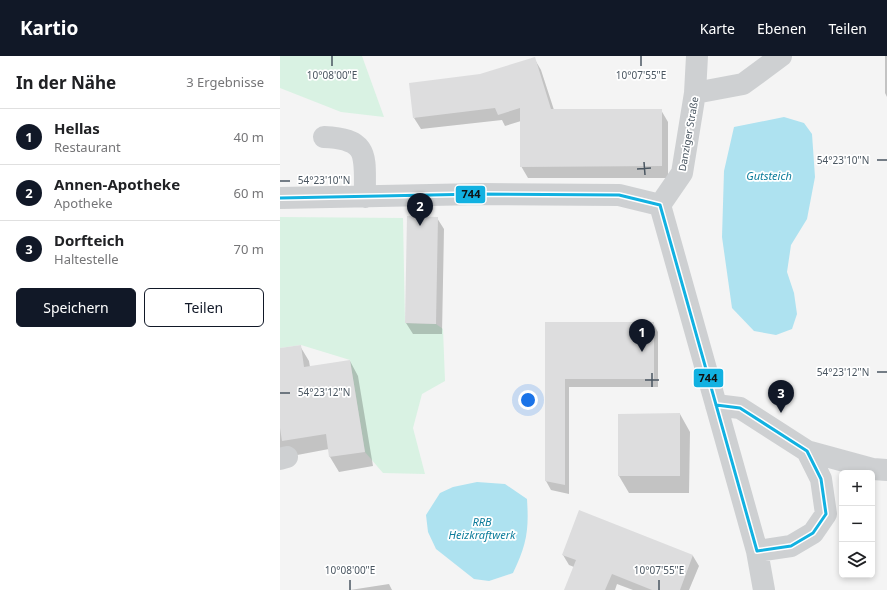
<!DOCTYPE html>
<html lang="de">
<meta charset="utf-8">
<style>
:root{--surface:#fff;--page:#f2f2f2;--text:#202124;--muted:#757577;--line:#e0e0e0;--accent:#111827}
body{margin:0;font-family:"Noto Sans",sans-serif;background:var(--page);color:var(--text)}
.controls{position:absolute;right:12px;bottom:12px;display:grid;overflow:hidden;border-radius:6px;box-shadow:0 2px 6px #0003}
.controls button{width:36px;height:36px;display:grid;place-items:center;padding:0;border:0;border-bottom:1px solid var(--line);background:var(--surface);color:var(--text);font:20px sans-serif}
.you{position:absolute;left:248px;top:344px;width:14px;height:14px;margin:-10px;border:3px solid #fff;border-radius:50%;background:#1a73e8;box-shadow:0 0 0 6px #1a73e833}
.badge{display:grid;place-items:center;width:26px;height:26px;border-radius:50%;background:var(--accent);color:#fff;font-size:13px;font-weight:700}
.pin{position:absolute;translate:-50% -33px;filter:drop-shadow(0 1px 2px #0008)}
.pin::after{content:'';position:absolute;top:21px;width:14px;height:12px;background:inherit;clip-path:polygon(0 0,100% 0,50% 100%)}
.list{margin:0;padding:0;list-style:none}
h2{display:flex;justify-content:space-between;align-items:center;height:52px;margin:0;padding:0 16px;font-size:17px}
h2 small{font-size:13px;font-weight:400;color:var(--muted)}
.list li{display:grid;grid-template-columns:26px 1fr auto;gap:12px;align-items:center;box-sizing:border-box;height:56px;padding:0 16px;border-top:1px solid var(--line)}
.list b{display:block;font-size:15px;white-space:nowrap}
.list p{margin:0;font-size:13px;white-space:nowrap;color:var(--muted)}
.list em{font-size:13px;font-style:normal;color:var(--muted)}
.actions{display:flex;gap:8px;padding:12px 16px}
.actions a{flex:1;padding:9px 0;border:1px solid var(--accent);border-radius:6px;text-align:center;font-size:14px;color:var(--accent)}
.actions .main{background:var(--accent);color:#fff}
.icon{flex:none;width:22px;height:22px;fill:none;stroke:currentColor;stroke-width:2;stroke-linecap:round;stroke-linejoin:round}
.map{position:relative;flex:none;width:607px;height:534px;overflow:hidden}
header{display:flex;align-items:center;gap:24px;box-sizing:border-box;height:56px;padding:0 20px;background:var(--accent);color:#fff}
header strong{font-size:19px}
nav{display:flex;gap:22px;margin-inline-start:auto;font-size:14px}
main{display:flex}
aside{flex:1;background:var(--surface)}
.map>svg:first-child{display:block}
</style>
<header>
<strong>Kartio</strong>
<nav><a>Karte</a><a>Ebenen</a><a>Teilen</a></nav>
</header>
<main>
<aside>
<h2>In der Nähe<small>3 Ergebnisse</small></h2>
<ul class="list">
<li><span class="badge">1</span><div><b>Hellas</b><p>Restaurant</p></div><em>40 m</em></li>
<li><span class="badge">2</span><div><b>Annen-Apotheke</b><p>Apotheke</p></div><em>60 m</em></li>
<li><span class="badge">3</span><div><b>Dorfteich</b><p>Haltestelle</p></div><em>70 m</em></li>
</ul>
<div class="actions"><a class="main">Speichern</a><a>Teilen</a></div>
</aside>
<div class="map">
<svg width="607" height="534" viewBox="0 0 607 534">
<rect width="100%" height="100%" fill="#f4f4f4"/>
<path fill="#d9f2e3" d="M0,0h82l22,61 -43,-5 -61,-24z
M0,161l123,1 2,105 31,1 7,5 2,52 -23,13 -9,34 12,46 -42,-1 -18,-21 -15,-92 -49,-15 -21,3z"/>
<path fill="#aee2f0" d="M504,61l20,6 8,11 3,43 -8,42 -16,26 -4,27 7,21 3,21 -5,15 -16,6 -22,-4 -22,-23 -10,-71 2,-66 10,-44z
M197,426l28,2 22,15c2,31 0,45 -14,74l-24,8 -15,-2 -38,-30 -8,-17 -2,-17 14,-22 13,-6z"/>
<path fill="#0003" d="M605,0h2v41l-2,-4z
M254,2l7,12 13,40h107l7,12v56h-140l-7,-12v-45l-16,5 -3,-6 -81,9 -7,-11 66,-43z
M157,162l7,11 -2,105h-29l-7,-11z
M266,267h107l5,9v55h-89v107l-18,-4 -5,-9z
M20,290l9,15 1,6 40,-6 8,15 15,90 -34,6 -9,-15 -1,-8 -37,7 -12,-3v-104z
M400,358l10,18 -1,61h-60l-10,-17z
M299,456l114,44 6,10 -10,24h-56l-16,-6 -2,6h-49l8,-23 -5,-2 -6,-10z
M109,528l3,6h-42z"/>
<path fill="#ddddde" d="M255,1l16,52h111v57l-142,1v-59l-22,7 -3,-7 -82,10 -4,-35 71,-9z
M127,160l31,1 -2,107 -31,-1z
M265,266h109v57h-89v106l-20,-4z
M21,289l3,22 46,-7 15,92 -36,5 -3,-23 -44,7 -2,-13v-80z
M400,357v63h-62v-62z
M299,454l114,45 -13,35h-28l-40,-16 -7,16h-41l12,-30 -14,-5z"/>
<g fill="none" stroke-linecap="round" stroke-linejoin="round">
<path stroke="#ced0d2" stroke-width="22" d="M415,37l48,-9 38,-28
M44,81c48,2 40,21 41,60
M0,142l200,-4 139,1 41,10
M380,149l97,346 7,39
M380,149l22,-32 13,-80 2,-37
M436,349l24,3 67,43 66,18 14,1
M0,403l7,-2
M477,495l34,-5 22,-13 13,-19 -5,-35 -14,-28"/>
<defs>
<path id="bus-1" d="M0,142l200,-4 139,1 41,10
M380,149l97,346
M436,349l24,3 67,43 14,28 5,35 -13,19 -22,13 -34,5"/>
</defs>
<use href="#bus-1" stroke="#fff" stroke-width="6"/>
<use href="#bus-1" stroke="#11b1e1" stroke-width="3"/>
</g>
<path fill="none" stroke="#4a5661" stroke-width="1.5" d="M52,0v10M361,0v10M597,104h10M364,106l1,13M357,113l14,-1M0,125h10M597,316h10M372,317v14M365,324h14M0,337h10M70,524v10M379,524v10"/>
<g text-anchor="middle" stroke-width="3.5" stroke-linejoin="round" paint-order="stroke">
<g font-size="10" fill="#4a5661" stroke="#fff">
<text transform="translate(408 78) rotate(-80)" y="4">Danziger Straße</text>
</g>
<g font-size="11" font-style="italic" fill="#0c7c9b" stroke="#fff">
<text x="489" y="124">Gutsteich</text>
<text x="202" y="470">RRB<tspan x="202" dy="13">Heizkraftwerk</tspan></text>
</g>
</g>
<g font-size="10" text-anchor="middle" fill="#4a5661" stroke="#fff" stroke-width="3.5" stroke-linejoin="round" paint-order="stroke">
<text x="52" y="23">10°08'00"E</text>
<text x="361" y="23">10°07'55"E</text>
<text x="563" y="108">54°23'10"N</text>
<text x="44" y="128">54°23'10"N</text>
<text x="563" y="320">54°23'12"N</text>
<text x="44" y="340">54°23'12"N</text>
<text x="70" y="518">10°08'00"E</text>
<text x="379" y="518">10°07'55"E</text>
</g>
<g stroke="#fff" stroke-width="1.5">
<rect x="175" y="129" width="31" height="19" rx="4" fill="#11b1e1"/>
<rect x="413" y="312" width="31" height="20" rx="4" fill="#11b1e1"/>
</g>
<g font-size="11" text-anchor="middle" font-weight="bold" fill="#111">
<text x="191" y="142">744</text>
<text x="428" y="326">744</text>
</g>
</svg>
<div class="controls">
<button>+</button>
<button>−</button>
<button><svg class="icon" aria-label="layers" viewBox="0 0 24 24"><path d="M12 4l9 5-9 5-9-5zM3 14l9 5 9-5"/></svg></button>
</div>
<div class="you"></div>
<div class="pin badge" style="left:362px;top:296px">1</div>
<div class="pin badge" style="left:140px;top:170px">2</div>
<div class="pin badge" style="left:501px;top:357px">3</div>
</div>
</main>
